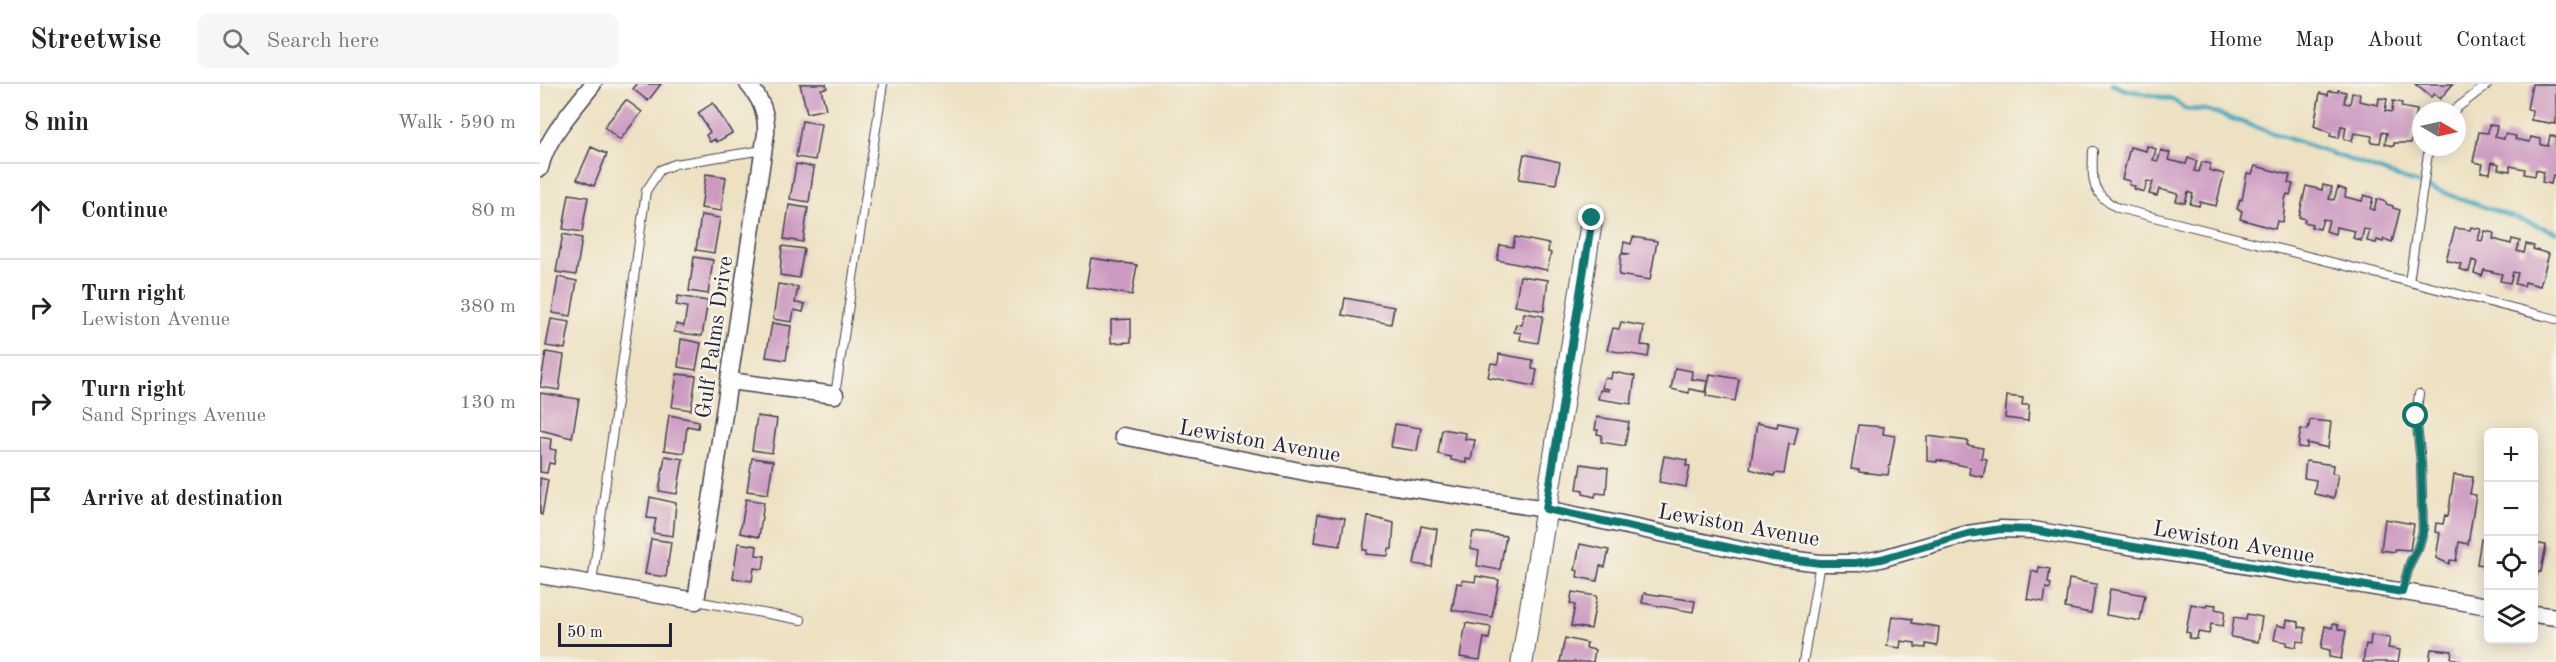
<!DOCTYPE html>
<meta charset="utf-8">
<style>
:root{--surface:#fff;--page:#f6f6f6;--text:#222;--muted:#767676;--line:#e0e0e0}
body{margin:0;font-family:"Old Standard TT",serif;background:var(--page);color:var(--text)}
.controls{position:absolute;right:18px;bottom:18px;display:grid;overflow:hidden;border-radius:9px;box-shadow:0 3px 15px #0003}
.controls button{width:54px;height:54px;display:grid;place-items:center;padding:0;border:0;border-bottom:2px solid var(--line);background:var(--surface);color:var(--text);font:30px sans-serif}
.compass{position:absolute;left:1872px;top:18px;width:54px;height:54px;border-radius:50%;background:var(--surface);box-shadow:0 3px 15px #0003;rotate:99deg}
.scale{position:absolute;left:18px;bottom:15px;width:114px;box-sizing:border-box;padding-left:6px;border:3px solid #22223b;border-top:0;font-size:16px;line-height:21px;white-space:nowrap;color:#22223b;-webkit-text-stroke:4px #f7f3e8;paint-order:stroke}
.stop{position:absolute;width:18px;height:18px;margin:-14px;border:4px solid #0f766e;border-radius:50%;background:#fff}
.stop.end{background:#0f766e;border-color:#fff;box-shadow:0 2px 6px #0008}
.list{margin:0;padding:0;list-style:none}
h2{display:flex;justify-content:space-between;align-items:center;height:78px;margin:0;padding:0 24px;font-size:26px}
h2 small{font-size:20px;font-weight:400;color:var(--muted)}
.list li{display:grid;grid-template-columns:39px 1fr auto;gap:18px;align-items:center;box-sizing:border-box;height:96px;padding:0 24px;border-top:2px solid var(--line)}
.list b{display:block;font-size:22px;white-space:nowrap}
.list p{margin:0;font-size:20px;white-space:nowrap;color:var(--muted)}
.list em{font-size:20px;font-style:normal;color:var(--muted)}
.icon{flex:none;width:33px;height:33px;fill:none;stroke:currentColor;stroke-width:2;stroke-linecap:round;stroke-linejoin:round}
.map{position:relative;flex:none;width:2016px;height:578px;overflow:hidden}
header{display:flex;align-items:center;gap:36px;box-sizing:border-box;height:84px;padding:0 30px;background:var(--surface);border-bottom:2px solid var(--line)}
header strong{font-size:28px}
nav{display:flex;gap:33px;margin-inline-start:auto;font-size:21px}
.search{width:420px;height:54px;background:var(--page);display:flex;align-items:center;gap:15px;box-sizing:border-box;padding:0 21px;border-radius:9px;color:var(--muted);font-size:22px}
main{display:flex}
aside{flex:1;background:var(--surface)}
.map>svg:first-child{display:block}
</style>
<header>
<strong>Streetwise</strong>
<div class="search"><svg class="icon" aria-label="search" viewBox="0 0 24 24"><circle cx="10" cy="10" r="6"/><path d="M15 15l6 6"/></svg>Search here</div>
<nav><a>Home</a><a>Map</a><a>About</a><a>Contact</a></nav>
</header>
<main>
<aside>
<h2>8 min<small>Walk · 590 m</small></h2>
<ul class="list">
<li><svg class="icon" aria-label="ahead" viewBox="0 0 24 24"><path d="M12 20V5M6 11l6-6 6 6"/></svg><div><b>Continue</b></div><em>80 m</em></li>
<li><svg class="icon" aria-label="right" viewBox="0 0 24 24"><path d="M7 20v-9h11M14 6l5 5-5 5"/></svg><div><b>Turn right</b><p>Lewiston Avenue</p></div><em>380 m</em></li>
<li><svg class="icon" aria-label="right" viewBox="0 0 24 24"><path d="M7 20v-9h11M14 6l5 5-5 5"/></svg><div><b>Turn right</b><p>Sand Springs Avenue</p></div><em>130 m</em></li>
<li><svg class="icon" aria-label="arrive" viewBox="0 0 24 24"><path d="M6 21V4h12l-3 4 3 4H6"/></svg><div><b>Arrive at destination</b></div></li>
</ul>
</aside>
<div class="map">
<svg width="2016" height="578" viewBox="0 0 2016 578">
<rect width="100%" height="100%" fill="#f7f3e8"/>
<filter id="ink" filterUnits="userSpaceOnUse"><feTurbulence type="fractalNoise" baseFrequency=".0167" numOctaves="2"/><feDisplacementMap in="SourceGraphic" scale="12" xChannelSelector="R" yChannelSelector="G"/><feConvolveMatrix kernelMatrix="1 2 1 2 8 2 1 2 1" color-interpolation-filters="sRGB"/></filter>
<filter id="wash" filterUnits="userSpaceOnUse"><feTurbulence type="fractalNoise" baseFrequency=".008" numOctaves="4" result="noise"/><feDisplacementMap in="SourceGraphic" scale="24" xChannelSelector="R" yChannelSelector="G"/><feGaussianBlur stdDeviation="1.35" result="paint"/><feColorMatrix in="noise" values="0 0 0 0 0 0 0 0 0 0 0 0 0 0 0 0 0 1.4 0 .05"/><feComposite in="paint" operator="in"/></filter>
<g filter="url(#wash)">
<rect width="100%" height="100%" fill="#ede1c2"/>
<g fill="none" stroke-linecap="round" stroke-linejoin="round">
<path stroke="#3ea8be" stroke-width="4.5" d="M1572,0l11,5 51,11 11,9 22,1 349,122"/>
</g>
<g id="blocks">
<path fill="#cc9ac1" d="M97,0h24l-13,17 -15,-12z
M260,0h26l1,4 -6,1 5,20 -19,4z
M1875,0h38l-13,15 -6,-5 -3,3z
M1992,0h24v40l-25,-4 1,-10 -5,-1z
M1798,6l8,2 -2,11 6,1 2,-11 8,1 -1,7 19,4 1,-7 8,1 -2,12 7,1 1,-11 9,2 -1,4 16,3 -6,33h-17v3l-9,-2 2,-11 -5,-1 -2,11 -9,-1 1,-6 -18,-3 -2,8 -8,-2 2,-12 -5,-1 -2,12 -9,-2 1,-3 -17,-7 6,-33 8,2 1,-4 9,1z
M86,16l16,12 -22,28 -16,-13z
M173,19l19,30 -15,9 -2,-3 -5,3 -4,-7 4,-3 -12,-19z
M262,37l19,3 -6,36 -19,-3z
M1949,41l8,1 -2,11 9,2 1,-5 11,2 -1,3 15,3 1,-5 10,2v6l7,1 2,-11 6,2v39l-3,-1 -2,9 -9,-2 2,-10 -8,-2 -1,6 -11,-2 1,-5 -15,-3v5l-12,-2 1,-5 -7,-2 -2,11 -9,-1 2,-8 -10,-2 6,-30 9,1z
M1607,62l9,3 -3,11 5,1 3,-11 9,3 -2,7 18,4 2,-6 9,3 -3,10 5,1 3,-10 9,2 -2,6 15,4 -8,32 -16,-4 -1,4 -9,-2 3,-10 -5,-2 -3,11 -9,-2 2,-7 -19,-5 -2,7 -8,-2 4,-12 -6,-1 -3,11 -10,-3 1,-3 -6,-1 1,-4 -8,-2 8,-32 16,4z
M51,63l16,7 -13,32 -17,-7z
M984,70l36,8 -4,22 -37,-5z
M256,80l18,3 -5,35 -19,-3z
M1715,82l35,9 -2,8 5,1 -3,11 -3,-1 -2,6 -2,22 -6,-1 -2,8 -35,-10 2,-8 -5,-2 3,-10 2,1 5,-27 5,1z
M166,90l20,3 -5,34 -20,-3z
M1783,101l9,2 -3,12 5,1 4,-13 8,3 -1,7 17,4 2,-6 9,3 -3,11 4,1 3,-11 9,3v2l7,2v2l7,2 -8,32 -8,-3 -1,3 -6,-2 -1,3 -9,-2 3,-11 -6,-1 -3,12 -8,-3 2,-7 -19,-4 -1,7 -9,-3 3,-11 -6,-1 -3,10 -9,-2 1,-3 -8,-2 1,-3 -6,-2 7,-31 16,4z
M29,110l19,3 -6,35 -19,-3z
M249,121l19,3 -5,34 -19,-3z
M161,131l19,3 -6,35 -18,-3z
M1931,143l10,2 -3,11 4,1 3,-10 9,2 -1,6 18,5 1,-5 8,2 -3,10 7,2 2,-9 8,2 -1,3 16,5 -9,32 -15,-4 -1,4 -9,-2 3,-11 -5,-1 -3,11 -10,-2 2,-7 -18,-4 -2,6 -8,-3 3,-11 -5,-2 -3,12 -10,-3 2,-5 -15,-4 9,-32 15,2z
M23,150l19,4 -6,37 -20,-3z
M975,153l34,7 -1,8 3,1 -4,17 -50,-10 3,-15 13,2z
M1093,153l24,4 -7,39 -31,-5 2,-21h9l-8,-1 2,-11 7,2z
M242,162l22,3 -5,29 -19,-3z
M154,173l19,3 -5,34 -19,-3z
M551,174l46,7 -5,30 -46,-8z
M980,192l28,4 -4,31 -29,-5z
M18,193l19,4 -6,35 -19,-3z
M238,200l20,3 -3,16 10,1 -2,8 -9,-2 -2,12 -19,-3z
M138,212l30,5 -6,35 -28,-4 2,-8 8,2 3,-19 -11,-2z
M805,214l49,9 -3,17 -49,-9z
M984,229l19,3 -5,27 -18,-3 1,-7 -7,-1 2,-8 6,1z
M11,235l19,3 -5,27 -19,-3z
M591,235v23l-20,1v-23z
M1081,238l23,4 -3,19 9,1 -2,11 -41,-7 6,-22 6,1z
M232,239l19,3 -5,34 -20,-3z
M141,255l20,4 -5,27 -18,-3z
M6,268l18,3 -5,35 -19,-3z
M959,270l34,6 -1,9 5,1 -3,16 -46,-9 3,-14 7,1z
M1135,284l17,3 -1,8 16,2 -2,11 -16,-3v4l-18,-4z
M1072,288l23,4 -4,28 -33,-5 2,-9 9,1v-2l-7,-1 2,-10 7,1z
M137,290l19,2 -5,34 -19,-3z
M1170,290l29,5 -4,22 -29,-5z
M0,309l39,6 -7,39 -32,-8z
M1467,312l16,2 -1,7h7l-1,16 -23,-3z
M129,331l30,6 -1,7 -11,-2 -3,27 -20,-3z
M217,332l20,3 -5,34 -20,-3z
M1057,333l32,5 -4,24 -24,-4 1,-7 -5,-1 1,-4h-3z
M1770,336l21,2 -3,26 -21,-5v5l-9,-1 3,-18 7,1z
M1217,339l20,4 1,-4 20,4 -4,18 -5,-1 -5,30 -9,-1 -1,3 -24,-7z
M855,340l26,4 -4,23 -26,-4z
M1318,341l26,2 -1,7 12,2 -7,39 -29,-3v-2l-8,-1z
M902,345l24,4 -1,6 10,1 -4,20 -5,-1v4l-15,-3v-3l-13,-3z
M1387,352l41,5 -1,4 16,3 -2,10 6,1 -4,18 -14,-3 1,-7 -33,-7v2l-10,-1z
M0,353l11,2 -1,10 6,1 -2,14 -5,-1 -2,10 -7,-1z
M125,372l18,3 -6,35 -18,-3z
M1124,372l23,4 -1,6h4l-4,21 -27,-5z
M212,374l21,3 -5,33 -21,-3z
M1766,377l27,4 -1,8 6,1 -4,24 -20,-4 2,-14 -12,-2z
M1041,380l27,4 -2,26 -10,-1 -1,4 -12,-3v-4l-6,-1z
M1914,391l19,2 -3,17 6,1 -8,49 -9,-2 -3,19 -6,-1 -1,4 -13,-6 4,-25 -5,-1 1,-9 7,1 2,-9 3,1z
M0,394l8,2 -6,35 -2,-1z
M110,413l26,6 -3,33 -20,-3 3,-14 -9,-1z
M206,415l18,3 -5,35 -19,-4z
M778,430l27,4 -5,28 -26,-4z
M828,432l26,7 -2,26h-3l-1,7 -22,-2 1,-4h-4z
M1845,435l29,5 -4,26 -15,-1v3l-14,-2z
M881,442l16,3 -5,38 -18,-3z
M933,448l33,4 -6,34 -23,-4 2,-15 -9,-2z
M111,455l20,3 -5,35 -21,-3z
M1941,455l7,1v30l-5,-1 1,-4 -7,-1z
M198,459l19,3 -1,9 9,1 -2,13 -9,-1 -2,13 -19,-3z
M1994,459l12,2 -5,27h-3l-1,4 -3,-1z
M1040,460l29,6 -4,17 -5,-1 -3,15 -20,-4 1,-6 -3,-1z
M1499,483l11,2 -2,14 3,1 -1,5 -4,-1 -2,14 -17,-3 5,-28 6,2z
M936,492l23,4 -7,37 -40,-7 5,-27 5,1v-4l13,2z
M1529,495l27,5 -5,29 -26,-5z
M1570,505l35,6 -5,26 -34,-6z
M1032,508l25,4 -6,33 -20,-3 4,-21 -5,-1z
M1104,509l51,8 -2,11 -51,-9z
M1651,520l15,3 1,-3 9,1 -1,4 10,2 -2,15 -12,-2 -2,10 -11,-2 -1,7 -8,-1 1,-5 -4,-1z
M1707,530l15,3 -4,25 -27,-5 3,-20 12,2z
M1352,532l20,3v4l27,4 -2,19 -11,-2v4l-11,-1v-4l-14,-2 -1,7 -13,-2z
M1747,536l12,2v5l7,1 -2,14 -7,-1 -1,6 -10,-2 1,-3 -13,-2 3,-15 9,2z
M926,539l25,4 -2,12 -5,-1 -4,22 -20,-3z
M1793,540l5,1v4l8,2 -5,28 -12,-2 1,-7 -9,-2 4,-22 7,2z
M1831,551l19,3 -2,10 12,2 -2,12h-35l3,-18 4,1z
M1025,554l22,5 -1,5 9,2 -2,12h-33z
M1891,565l21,2 -1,7 9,2v2h-31z"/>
</g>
</g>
<g filter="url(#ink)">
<use href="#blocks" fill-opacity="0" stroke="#403f4f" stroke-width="1.5"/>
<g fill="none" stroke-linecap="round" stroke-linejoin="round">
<defs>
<path id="service" d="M1913,27l35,-27
M1553,67c-1,28 -3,43 25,57l438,111
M1869,198l20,-135
M295,311l48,-311
M52,499l54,-392 14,-21 15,-6 88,-14
M1862,508l8,-29 8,-15 5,-16 -2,-69 -5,-47 3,-22
M156,517l105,19
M1263,578l17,-99"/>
<path id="minor" d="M0,84c7,-32 34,-59 53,-84
M190,297l105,14
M583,352l187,37 236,36 228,48 46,6h36l24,-4 88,-25 33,-5 32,1 455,76
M0,491l156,26 70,-468c1,-20 -5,-34 -18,-49
M1994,530l22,3"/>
<path id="tertiary" d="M982,578l70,-444"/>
</defs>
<use href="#service" stroke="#403f4f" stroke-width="10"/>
<use href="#minor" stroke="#403f4f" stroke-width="19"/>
<use href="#tertiary" stroke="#403f4f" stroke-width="23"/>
<use href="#service" stroke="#fff" stroke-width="8"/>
<use href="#minor" stroke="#fff" stroke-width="16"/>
<use href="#tertiary" stroke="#fff" stroke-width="21"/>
</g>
</g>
<g fill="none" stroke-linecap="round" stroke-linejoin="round" filter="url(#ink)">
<path stroke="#0f766e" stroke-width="8" d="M1052,134l-46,291 228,48 46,6h36l25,-4 87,-25 33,-5 32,1 369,62 8,-29 8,-15 5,-16 -2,-69 -5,-47"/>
</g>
<g text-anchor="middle" stroke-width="5" stroke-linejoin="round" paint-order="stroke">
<g font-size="22" fill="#22223b" stroke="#f7f3e8">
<text transform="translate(173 253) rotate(-82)" y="8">Gulf Palms Drive</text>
<text transform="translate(720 356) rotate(10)" y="8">Lewiston Avenue</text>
<text transform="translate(1199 440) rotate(10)" y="8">Lewiston Avenue</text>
<text transform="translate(1694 457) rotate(10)" y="8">Lewiston Avenue</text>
</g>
</g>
</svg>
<div class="controls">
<button>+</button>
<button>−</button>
<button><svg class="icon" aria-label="locate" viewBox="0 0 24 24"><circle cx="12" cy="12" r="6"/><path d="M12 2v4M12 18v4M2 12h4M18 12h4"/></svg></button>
<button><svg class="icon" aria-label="layers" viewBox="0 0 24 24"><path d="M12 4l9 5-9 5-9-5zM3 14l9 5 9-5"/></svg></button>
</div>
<svg class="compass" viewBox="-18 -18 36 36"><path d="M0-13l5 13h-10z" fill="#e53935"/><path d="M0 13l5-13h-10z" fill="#767676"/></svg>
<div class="scale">50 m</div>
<div class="stop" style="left:1876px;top:332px"></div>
<div class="stop end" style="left:1052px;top:134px"></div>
</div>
</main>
